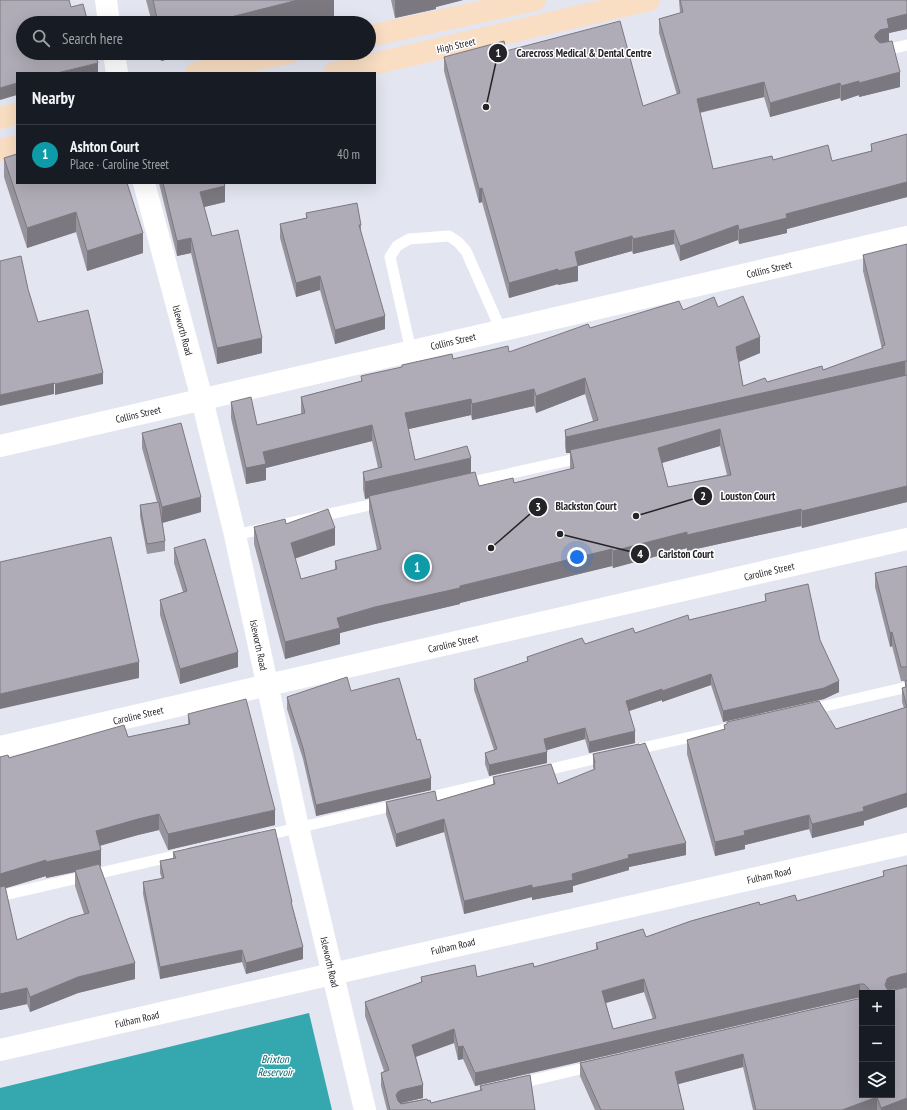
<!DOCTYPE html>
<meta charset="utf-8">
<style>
:root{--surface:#171b24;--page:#20242c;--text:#f1f3f6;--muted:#9ea1a6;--line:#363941;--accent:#a5aee4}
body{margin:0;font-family:"PT Sans Narrow",sans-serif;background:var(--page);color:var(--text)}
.controls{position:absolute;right:12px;bottom:12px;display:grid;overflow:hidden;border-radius:0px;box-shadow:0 4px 16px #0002}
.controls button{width:36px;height:36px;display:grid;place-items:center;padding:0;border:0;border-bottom:1px solid var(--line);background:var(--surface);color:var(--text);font:20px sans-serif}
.you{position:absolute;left:577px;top:557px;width:14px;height:14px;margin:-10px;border:3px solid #fff;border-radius:50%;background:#1a73e8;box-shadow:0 0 0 6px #1a73e833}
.badge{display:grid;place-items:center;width:26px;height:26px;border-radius:50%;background:var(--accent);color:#fff;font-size:13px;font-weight:700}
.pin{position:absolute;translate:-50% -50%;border:2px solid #fff;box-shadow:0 1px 4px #0006}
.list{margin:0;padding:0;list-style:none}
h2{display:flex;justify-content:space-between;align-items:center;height:52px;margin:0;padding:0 16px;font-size:17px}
h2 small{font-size:13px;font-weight:400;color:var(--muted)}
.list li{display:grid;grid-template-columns:26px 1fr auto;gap:12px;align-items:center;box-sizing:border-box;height:60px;padding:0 16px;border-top:1px solid var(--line)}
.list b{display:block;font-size:15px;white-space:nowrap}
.list p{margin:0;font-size:13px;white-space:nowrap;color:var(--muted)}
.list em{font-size:13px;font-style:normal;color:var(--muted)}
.icon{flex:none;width:22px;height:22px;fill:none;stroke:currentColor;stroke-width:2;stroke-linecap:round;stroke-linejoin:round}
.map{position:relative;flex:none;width:907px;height:1110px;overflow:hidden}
.search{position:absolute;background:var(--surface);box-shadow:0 4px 16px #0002;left:16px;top:16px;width:360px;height:44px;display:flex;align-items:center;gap:10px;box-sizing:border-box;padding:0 14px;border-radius:22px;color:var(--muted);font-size:15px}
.panel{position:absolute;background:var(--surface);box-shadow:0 4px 16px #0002;left:16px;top:72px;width:360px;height:112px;border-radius:0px}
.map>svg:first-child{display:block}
</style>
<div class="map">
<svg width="907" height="1110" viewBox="0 0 907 1110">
<rect width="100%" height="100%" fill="#e3e5f1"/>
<path fill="#35a7af" d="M309,1013l23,97h-332v-22z"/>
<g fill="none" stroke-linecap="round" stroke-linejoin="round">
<path stroke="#fff" stroke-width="11" d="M882,51l25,-6
M411,351l-21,-94 7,-11 12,-7 40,-3 9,6 8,9 35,79
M463,484l121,-27
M235,535l148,-33
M808,710l99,-23
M633,750l106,-24
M539,772l67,-16
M422,799l85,-20
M263,836l137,-32
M0,896l187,-43
M516,1084l77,-18"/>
<path stroke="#fff" stroke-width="22" d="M106,0l3,23
M114,53l3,20
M144,183l58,216 33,136 63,292 67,283
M0,1050l332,-76 575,-130"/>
<path stroke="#fff" stroke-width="22" d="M0,446l907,-209
M0,747l268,-62 639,-146"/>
<path stroke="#f9dec3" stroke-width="22" d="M369,36l166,-36
M196,73l93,-20
M334,73l315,-73
M0,118l17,-4
M0,150l17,-4"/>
</g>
<path fill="#97949d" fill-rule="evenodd" d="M146,0h188v18l-21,5h-161z
M391,0h72l-27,7v2l-41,9z
M679,0h228v29l-18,4v9l11,45 -41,10v-2l-18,6 -1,-3 -70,19 -6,-20 -64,16 13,56 60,-9 59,1 39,-10v-7l36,-10v63l-120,32v4l-48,11 -1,-4 -58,21 -6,-17 -41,10 -1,-3 -54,15v15l-20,4v-1l-49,14 -27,-96 -3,1 -35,-132v-14l62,-6 137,55 34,-11 -18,-62v-14l21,-6z
M159,53h35l-33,8z
M4,158l123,25 16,70 -56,18 -11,-39 -49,16 -23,-71z
M159,183h65l1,19 -21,5 8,29 50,117 -45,11 -26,-111 -14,3z
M306,213l55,12v8l24,96 -50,15 -15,-54 -24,7 -16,-59v-14l26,-6z
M907,244v258l-105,26 -1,-2 -114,25v-3l-74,20 -1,-2 -152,37v1l-85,20 -35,9v11l-55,15 -31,-115v-17l32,-3 49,21 -40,13 6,21 34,-9v-9l42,-11 -8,-38v-14l-4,1 -2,-10v-17l15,-4 -6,-27 -106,27v12l-20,4 -15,-66v-16l26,23 44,-11v-17l60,-16v-5l41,-9v-2l107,-13 81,-24 93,-18 35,-3 42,46 -21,9 4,24 24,-4 56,-12 59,-21 -19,-78v-16zM585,394l8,27 -28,9v16l1,7h4v16l-56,14 -35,3 -8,-13 -56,-13 -7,-31 63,-14 1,5 62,-14 2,7zM720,446l7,29 -59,12 -6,-24z
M142,433l59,79 -39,11 3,18v10l-18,3 -7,-38v-11l17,-3 -15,-54z
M174,548l64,119 -58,17 -20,-69v-15l23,-8 -9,-29z
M907,566v241l-43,14v4l-52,13 -3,-9 -64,16v4l-30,7 -28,-102v-14l37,-10v-5h3v-3l109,7 68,-21 -2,-6v-14l3,-1v-6h-4l-9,-35 -2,1 -15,-60v-14z
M765,594l55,46 19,52 -15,7 -101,23 -12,-37 -49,17v-2l-33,11 6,32 -46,10 -4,-14 -38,11v13l-58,13 -4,-12v-11l9,-3 -20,-60v-11l53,-18v-4l108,-24 130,-31z
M351,691l80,99 -115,26 -13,-57 -16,-50v-12z
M188,714l87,111 -107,25 -9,-20 -21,5 -38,10 1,21h-1l35,113 -57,14 -48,19 -3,-8 -27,6v-253l9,1 119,-21 60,-13zM75,872v14l9,28 -67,26 -12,-52 41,-12v2z
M593,754l93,101 -57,12v3l-56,16v6l-41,8v-3l-68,17 -20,-82 -48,15 -10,-33v-12l51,-1 56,-17v-7l65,7 36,-14 -1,-3z
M173,852l119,54 11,53 -57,15 -4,-12 -82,17 -17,-85v-12l19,-3 -2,-6v-12l13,-3z
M907,865v122l-17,3 17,-3v123h-154l-10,-43 -65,17 6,26h-89l-15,-34v-13l282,-65v97h30v-102h-30v4l-387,89 -12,-27 -5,1 -4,-17 -38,14 7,28v13l-22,5 26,-4 1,2 2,-1 1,3 49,-12v-5l50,-11 5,35h-148l-6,-24v-13l3,-2 -19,-55v-14l56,-20v-5l54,-12 2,12 56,-14 1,4 62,-17v-7l47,-14 3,8 45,-16 68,-19 1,3 35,-10 2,6 86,-25v-5zM644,992l9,27 -40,10 -7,-26z"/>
<path fill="#7b7880" d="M298,0h36v18l-21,5h-106z
M395,0h68l-27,7v2l-41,9z
M907,14v15l-18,4v9l-14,7v-14l12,-16z
M161,53h33l-33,8z
M98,63v10h-41z
M900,72v15l-41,10v-14z
M859,81v14l-18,6v-15z
M764,82v15l-67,16v-14z
M17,83v12l-17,5v-12z
M840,83v15l-70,19v-14z
M907,182v15l-120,32v4l-48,11v-14l47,-16z
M225,186v16l-25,6v-16z
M482,188v14l-3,1v-14z
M76,212v20l-49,16v-20z
M738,225v15l-58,21v-15z
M674,230v14l-41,10v-15z
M143,233v20l-56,18v-20z
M632,236v15l-54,15v15l-20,4v-14l17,-19z
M191,238v15l-14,3v-15z
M558,269v15l-49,14v-15z
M320,276v14l-24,7v-14z
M385,316v13l-50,15v-14z
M760,337v16l-24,10v-16z
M262,338v15l-45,11v-16z
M905,361v16l-335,73v3h-4v-16z
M103,373v11l-48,11v-11z
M585,378v16l-49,19v-17z
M54,383v11l-54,12v-11z
M534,389v17l-62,14v-16z
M471,399v16l-66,15v-17z
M372,425v16l-106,27v12l-20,4v-16l17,-16z
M720,429v17l-62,18v-16z
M471,458v17l-102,21v2l-4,1v-17z
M907,486v16l-105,26v-17z
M201,497v15l-39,11v-16z
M801,509v17l-114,25v-16z
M335,528v17l-44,15v-17z
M687,532v16l-74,20v-17z
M612,549v17l-152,37v1l-85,20 -35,9v11l-55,15v-17l52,-24 38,-11z
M892,632v14l-2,1v-14z
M238,652v15l-58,17v-15z
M139,662v16l-139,31v-15z
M711,674v11l-49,17v-11z
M839,681v11l-15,7 -101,23v-11z
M662,689v11l-36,12v-11z
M585,728v11l-41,12v-12z
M635,731v12l-46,10v-11z
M547,752v11l-58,13v-11z
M431,778v12l-115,26v-11z
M907,793v14l-43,14v4l-52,13v-14z
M275,810v15l-107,25v-16z
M159,814v16l-21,5 -42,12v-16l42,-12z
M809,815v14l-64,16v4l-30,7v-14l29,-11z
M444,819v13l-48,15v-13z
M686,843v12l-57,12v3l-56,16v6l-41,8v-12l96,-33z
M101,850v16l-26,6v-2v2l-29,6v-16z
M46,860v16l-46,14v-16z
M532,885v12l-68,17v-13z
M303,947v12l-57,15v-11z
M242,950v12l-82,17v-12z
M135,963v16l-57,14 -48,19v-15l48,-20z
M907,973v14l-17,3 -3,2 -2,-7 2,-6 3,-2z
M644,979v13l-42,12v-13z
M860,984v13l-385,89v-13z
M27,988v16l-27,6v-16z
M454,1029v14l-42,15v-13z
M463,1046v13l-5,1v-13z
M743,1054v13l-68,18v-13z
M423,1085v13l-22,5 -3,2 -2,-10 2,-3 3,-2z
M877,1097v13h-35z
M907,1098v12h-26v-2z"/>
<path fill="#b0acb7" stroke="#7b7880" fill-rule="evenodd" d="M0,0h69l2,7 12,-3 5,19h-65v30h72l3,10 -41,10h-40v10l-17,5z
M153,0h145l-91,23h-49z
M680,0h227v14l-20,5 2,9 -9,2 -5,5v3l5,5 12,-2 8,31 -41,11v-2l-18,5 -1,-3 -70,20 -6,-21 -67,17 16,70 59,-13 1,4 55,-15 4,16 40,-10 -1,-7 36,-10v48l-121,32 1,4 -48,12 -1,-5 -58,21 -6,-16 -41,9 -1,-3 -57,16 3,14 -20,5v-2l-49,14 -27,-95 -3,1 -35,-132 60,-16 2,10 114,-30 23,85 37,-13 -21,-74 24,-7z
M17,154v29h110l16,50 -56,18 -11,-39 -49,16 -23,-70z
M163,183h61l1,3 -25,6 12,44 26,-6 24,108 -45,10 -26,-110 -14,3z
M357,203l4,22h-2l26,91 -50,14 -15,-54 -24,7 -16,-59 27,-6 -1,-5z
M907,244v117h-2l-339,76 -1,-7 33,-10 -13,-42 -49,18 -2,-7 -62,15 -1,-5 -66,14 10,47 52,-14 4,12 -106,24 -2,-10 19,-5 -10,-42 -109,27 3,12 -20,4 -15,-66 20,-5 6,28 48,-12 -4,-16 61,-16 -1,-5 41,-9v-2l50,-11 1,5 55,-13 1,6 79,-28 2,4 89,-27 4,9 31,-13 4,10 25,-11 17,41 -24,10 7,39 22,-8 2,4 55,-16 1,4 60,-22 -1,-2 3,-1 -22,-90z
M21,256l7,33 10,33 50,-12 15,63 -48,11 -1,-1 -54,12v-134z
M907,375v111l-105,25 -1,-2 -114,26v-3l-74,19 -1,-2 -152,37v2l-85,19 -38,11 3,10 -55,14 -31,-115 31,-8 1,5 42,-15 7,19 -44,15 10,36 36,-10 -2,-8 46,-12 -12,-53 106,-24 4,14 34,-8 1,5 60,-15 -4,-18zM720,429l11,46 -63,12 -10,-39z
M181,423l20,74 -39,10 -20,-74z
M159,502l6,39 -18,3 -7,-39z
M111,537l28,125 -139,32v-132z
M205,539l33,113 -58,17 -20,-69 27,-9 -13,-43z
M907,566v101h-6l-9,-35 -2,1 -15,-60z
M808,584l12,56 19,41 -15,7 -101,23 -12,-37 -49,17v-2l-36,12 9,30 -46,11 -4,-14 -41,11 3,13 -58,13 -4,-12 12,-4 -23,-70 54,-18 -1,-4 55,-19 3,6 48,-16 2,5 53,-18 1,5 77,-19 -1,-7z
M347,677l4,14 48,-13 18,62 3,-1 11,39 -115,27 -13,-57 -16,-51z
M907,680v113l-44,14 1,4 -52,13 -3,-9 -65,16 1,4 -30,7 -28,-102 38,-11 -1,-4 3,-1v-2l92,-21 17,28 71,-22 -5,-19 4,-1 -1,-6z
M246,699l29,111 -107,24 -9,-20 -21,5 -42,12 5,19 -55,12v-2l-46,14v-117l8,-2 1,3 115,-33 4,12 62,-13 -2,-10z
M645,743l41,100 -58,12 1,3 -57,16 1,6 -41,8v-3l-68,16 -20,-82 -48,15 -10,-32 49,-11 2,10 58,-17 -2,-7 58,-13 7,20 37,-15 -1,-5 1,-1 -2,-9 46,-10v1z
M275,829l17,73h-1l12,45 -57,16 -4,-13 -82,17 -17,-85 21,-4 -4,-17 16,-3 -3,-6z
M99,864l36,99 -57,14 -48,20 -3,-9 -27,6v-107l5,-1 12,54 53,-22 19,-5 -14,-43z
M907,865v108l-17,4 -3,2 -2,6 2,4 4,2 16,-4v111l-26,10 -4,-11 -35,13h-86l-13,-56 -68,18 9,38h-83l-21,-47 282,-65v97h30v-102h-23v-4l-5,-5h-4l-385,89 -12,-27 -5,1 -4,-18 -42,16 11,40 -22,5 -3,2 -2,3 2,6 3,3 26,-5 1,2 2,-1 1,3 51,-13 -2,-4 50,-11 5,35h-145l-9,-37 8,-3 -24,-68 57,-20 -1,-5 54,-12 2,12 56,-14 1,4 64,-18 -2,-6 47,-14 3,8 45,-16 68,-19 1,3 35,-10 2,6 87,-25 -1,-5zM644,979l12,39 -43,11 -11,-38z"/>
<g text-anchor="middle" stroke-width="3" stroke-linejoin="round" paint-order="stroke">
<g font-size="10" fill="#232328" stroke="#fff">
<text transform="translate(456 45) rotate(-13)" y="4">High Street</text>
<text transform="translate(769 269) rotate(-13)" y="4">Collins Street</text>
<text transform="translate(183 330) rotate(75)" y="4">Isleworth Road</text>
<text transform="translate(453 341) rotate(-13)" y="4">Collins Street</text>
<text transform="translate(138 414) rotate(-13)" y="4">Collins Street</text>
<text transform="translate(769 571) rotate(-13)" y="4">Caroline Street</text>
<text transform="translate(453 643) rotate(-13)" y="4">Caroline Street</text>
<text transform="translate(259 645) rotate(78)" y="4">Isleworth Road</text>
<text transform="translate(138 715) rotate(-13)" y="4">Caroline Street</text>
<text transform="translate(769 875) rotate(-13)" y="4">Fulham Road</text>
<text transform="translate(453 946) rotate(-13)" y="4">Fulham Road</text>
<text transform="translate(330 962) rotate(77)" y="4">Isleworth Road</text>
<text transform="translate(137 1019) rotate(-13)" y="4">Fulham Road</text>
</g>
<g font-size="11" font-style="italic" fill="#006369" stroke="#fff">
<text x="275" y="1063">Brixton<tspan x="275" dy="13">Reservoir</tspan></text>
</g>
</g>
<path fill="none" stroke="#232328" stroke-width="1.5" d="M486 107L498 53M636 516L703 496M491 548L538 507M560 534L640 554"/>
<g fill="#232328" stroke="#fff" stroke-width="1.5">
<circle cx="486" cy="107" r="4"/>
<circle cx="636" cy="516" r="4"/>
<circle cx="491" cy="548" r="4"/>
<circle cx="560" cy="534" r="4"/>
<circle cx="498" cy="53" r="10"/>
<circle cx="703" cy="496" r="10"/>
<circle cx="538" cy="507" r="10"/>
<circle cx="640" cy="554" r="10"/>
</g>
<g font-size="12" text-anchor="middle" font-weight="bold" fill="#fff">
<text x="498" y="57">1</text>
<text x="703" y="500">2</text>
<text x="538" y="511">3</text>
<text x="640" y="558">4</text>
</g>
<g font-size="11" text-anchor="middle" font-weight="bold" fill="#232328" stroke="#fff" stroke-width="3" stroke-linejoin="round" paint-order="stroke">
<text x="584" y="57">Carecross Medical &amp; Dental Centre</text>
<text x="748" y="500">Louston Court</text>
<text x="586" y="510">Blackston Court</text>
<text x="686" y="558">Carlston Court</text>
</g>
</svg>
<div class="controls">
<button>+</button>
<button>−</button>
<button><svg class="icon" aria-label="layers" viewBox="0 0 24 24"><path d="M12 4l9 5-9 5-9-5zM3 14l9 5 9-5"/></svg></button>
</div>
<div class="you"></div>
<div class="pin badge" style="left:417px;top:567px;background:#0f9aa8">1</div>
<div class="search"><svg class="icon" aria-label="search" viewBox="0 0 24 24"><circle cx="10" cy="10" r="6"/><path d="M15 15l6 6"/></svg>Search here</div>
<section class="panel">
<h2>Nearby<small></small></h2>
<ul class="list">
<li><span class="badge" style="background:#0f9aa8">1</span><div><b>Ashton Court</b><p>Place · Caroline Street</p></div><em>40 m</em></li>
</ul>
</section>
</div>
